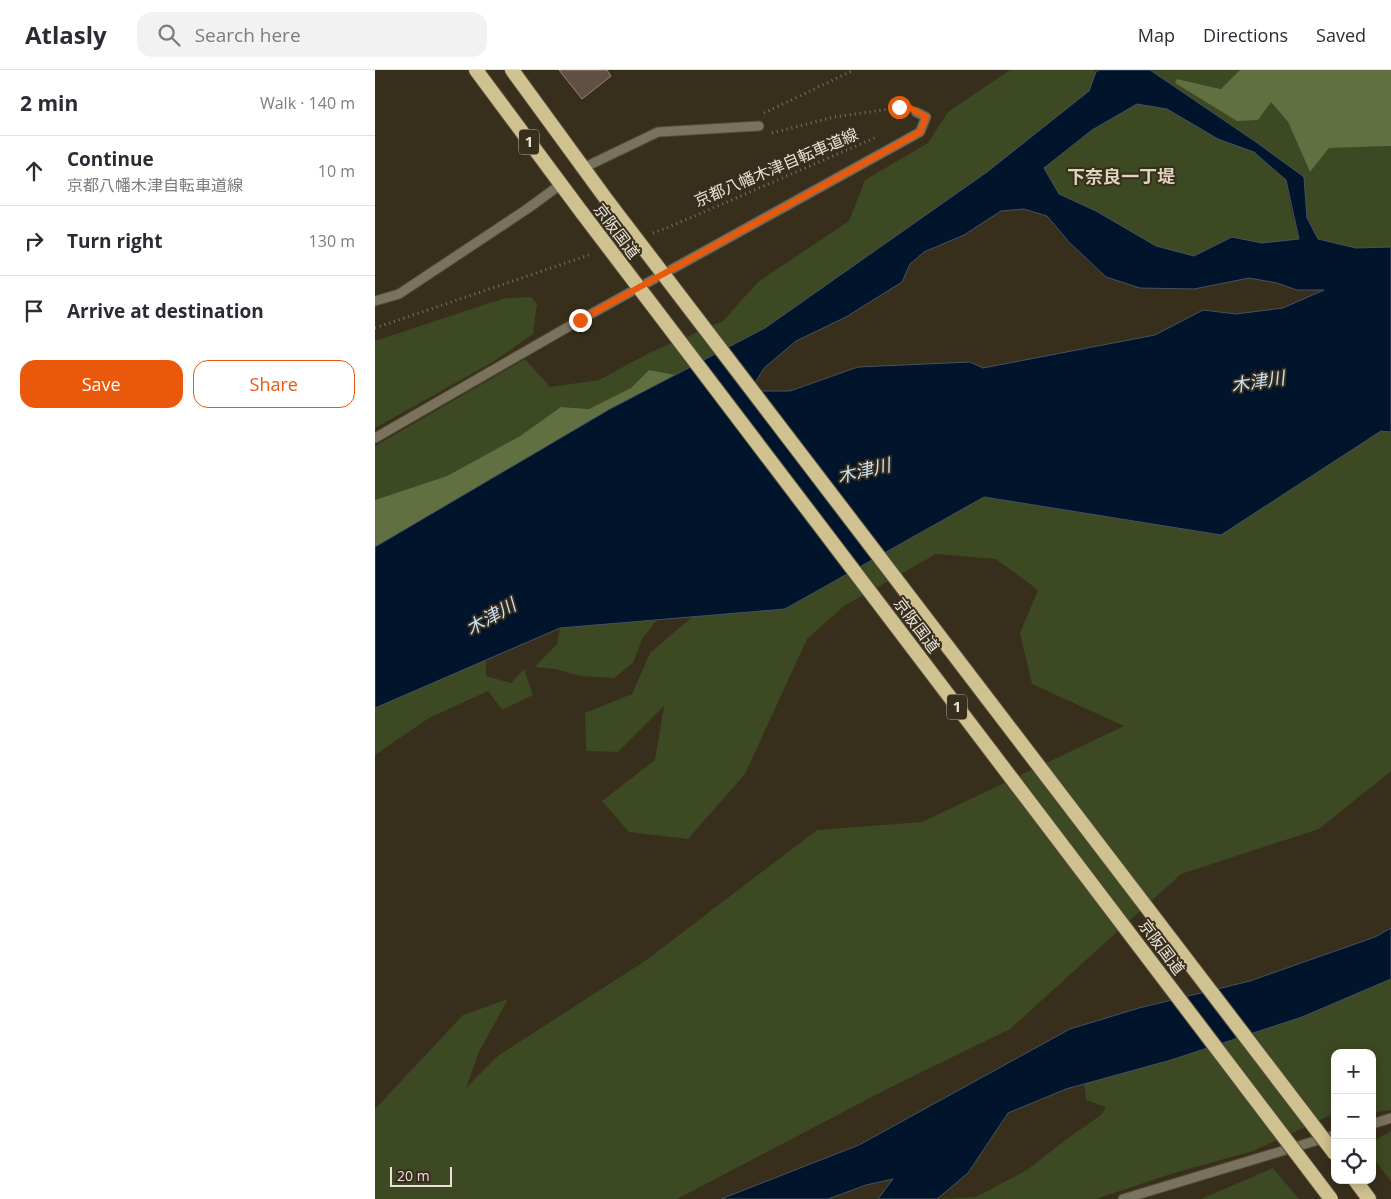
<!DOCTYPE html>
<meta charset="utf-8">
<style>
:root{--surface:#fff;--page:#f2f2f3;--text:#2b2b33;--muted:#7c7c81;--line:#e1e1e2;--accent:#ea580c}
body{margin:0;font-family:"Open Sans","Noto Sans JP",sans-serif;background:var(--page);color:var(--text)}
.controls{position:absolute;right:15px;bottom:15px;display:grid;overflow:hidden;border-radius:10px;box-shadow:0 2px 12px #0003}
.controls button{width:45px;height:45px;display:grid;place-items:center;padding:0;border:0;border-bottom:1px solid var(--line);background:var(--surface);color:var(--text);font:25px sans-serif}
.scale{position:absolute;left:15px;bottom:12px;width:62px;box-sizing:border-box;padding-left:5px;border:2px solid #e9e2d8;border-top:0;font-size:14px;line-height:18px;white-space:nowrap;color:#e9e2d8;-webkit-text-stroke:4px #382e1c;paint-order:stroke}
.stop{position:absolute;width:15px;height:15px;margin:-11px;border:4px solid #ea580c;border-radius:50%;background:#fff}
.stop.end{background:#ea580c;border-color:#fff;box-shadow:0 1px 5px #0008}
.list{margin:0;padding:0;list-style:none}
h2{display:flex;justify-content:space-between;align-items:center;height:65px;margin:0;padding:0 20px;font-size:21px}
h2 small{font-size:16px;font-weight:400;color:var(--muted)}
.list li{display:grid;grid-template-columns:32px 1fr auto;gap:15px;align-items:center;box-sizing:border-box;height:70px;padding:0 20px;border-top:1px solid var(--line)}
.list b{display:block;font-size:19px;white-space:nowrap}
.list p{margin:0;font-size:16px;white-space:nowrap;color:var(--muted)}
.list em{font-size:16px;font-style:normal;color:var(--muted)}
.actions{display:flex;gap:10px;padding:15px 20px}
.actions a{flex:1;padding:11px 0;border:1px solid var(--accent);border-radius:15px;text-align:center;font-size:18px;color:var(--accent)}
.actions .main{background:var(--accent);color:#fff}
.icon{flex:none;width:28px;height:28px;fill:none;stroke:currentColor;stroke-width:2;stroke-linecap:round;stroke-linejoin:round}
.map{position:relative;flex:none;width:1016px;height:1129px;overflow:hidden}
header{display:flex;align-items:center;gap:30px;box-sizing:border-box;height:70px;padding:0 25px;background:var(--surface);border-bottom:1px solid var(--line)}
header strong{font-size:24px}
nav{display:flex;gap:28px;margin-inline-start:auto;font-size:18px}
.search{width:350px;height:45px;background:var(--page);display:flex;align-items:center;gap:12px;box-sizing:border-box;padding:0 18px;border-radius:15px;color:var(--muted);font-size:19px}
main{display:flex}
aside{flex:1;background:var(--surface)}
.map>svg:first-child{display:block}
</style>
<header>
<strong>Atlasly</strong>
<div class="search"><svg class="icon" aria-label="search" viewBox="0 0 24 24"><circle cx="10" cy="10" r="6"/><path d="M15 15l6 6"/></svg>Search here</div>
<nav><a>Map</a><a>Directions</a><a>Saved</a></nav>
</header>
<main>
<aside>
<h2>2 min<small>Walk · 140 m</small></h2>
<ul class="list">
<li><svg class="icon" aria-label="ahead" viewBox="0 0 24 24"><path d="M12 20V5M6 11l6-6 6 6"/></svg><div><b>Continue</b><p>京都八幡木津自転車道線</p></div><em>10 m</em></li>
<li><svg class="icon" aria-label="right" viewBox="0 0 24 24"><path d="M7 20v-9h11M14 6l5 5-5 5"/></svg><div><b>Turn right</b></div><em>130 m</em></li>
<li><svg class="icon" aria-label="arrive" viewBox="0 0 24 24"><path d="M6 21V4h12l-3 4 3 4H6"/></svg><div><b>Arrive at destination</b></div></li>
</ul>
<div class="actions"><a class="main">Save</a><a>Share</a></div>
</aside>
<div class="map">
<svg width="1016" height="1129" viewBox="0 0 1016 1129">
<rect width="100%" height="100%" fill="#382e1c"/>
<path fill="#3c4922" d="M635,0h82l4,2 -7,19 -102,81 -222,156 -89,47 -27,-5 -18,18 -42,21 -28,-2 -41,29 -73,40 -72,24v-54l150,-87 25,28 49,-7 50,-27 74,-32 35,-39 91,-61 16,-41 63,-37 20,-31z
M775,0h90l-18,19 -45,-10 -2,4 95,18 18,21 22,50 19,-24 62,-2v101l-35,1 -38,-9 -11,-21 -4,-41 -47,-35z
M762,34l30,5 51,30 36,13 32,28 5,30 8,30 -37,3 -30,-6 -38,20 -38,-11 -60,-35 -37,-17 -15,-26 48,-38z
M156,227l6,7 -4,30 -40,28 -118,66v-87l130,-43z
M1006,361l10,1v339l-72,58 -138,45 -171,155 -121,59 -212,111h-302v-90l88,-94 45,-16 -29,53 -13,36 33,-33 146,-94 172,-131 105,-8 202,-96 -92,-42 -12,-51 18,-43 -42,-31 -60,-5 -92,52 -37,33 -62,135 -57,65 -59,-7 -27,-31 53,-41 9,-54 -46,46 -32,-1 -1,-38 47,-19 18,-41 42,-36 93,-8 199,-112 237,38z
M282,550l-15,19 -9,24 -19,15 -33,-2 -26,-7 -20,-2 22,-23 3,-16z
M111,590v16l25,7 13,-14 9,26 -31,15 -14,-19 -59,27 -54,37v-47z
M1016,909v131l-19,3v-60h-37v63l-4,-1 -78,36 -79,22 -78,26h-159l39,-2 51,-27 41,-32 33,-23 5,-8 -20,-7 -2,-17 87,-23 131,-43z
M1016,1061v51l-19,-26v-14z
M898,1098l26,31h-98z"/>
<path fill="#607040" d="M865,0h151v76l-62,2 -19,24 -22,-50 -17,-20 -13,18 -21,1 -62,-38 2,-4 44,10z
M274,300l27,5 -66,34 -235,138v-47l72,-24 73,-40 41,-29 28,2 42,-21z"/>
<path fill="#00142c" stroke="#465260" fill-rule="evenodd" d="M724,0h51l106,72 48,35 3,41 11,21 38,9 35,-1v185l-10,-1 -160,104 -237,-38 -199,112 -225,19 -185,80v-161l235,-138 155,-81 222,-156 102,-81 7,-19zM762,34l30,5 51,30 36,13 32,28 13,59 -37,4 -30,-6 -38,19 -38,-10 -60,-35 -37,-17 -15,-26 48,-38zM649,139l23,7 22,26 37,35 34,11 54,1 55,-11 28,5 20,7h27l-41,18 -47,6 -33,-4 -48,25 -172,33 -13,-6 -112,5 -68,24h-40l14,-23 32,-27 50,-24 56,-35 8,-18 14,-12 40,-17 37,-24z
M1016,858v51l-89,38 -131,43 -105,29 -58,24 -40,60 -31,26h-59l15,-20 -27,6 -38,14h-107l138,-54 211,-116 69,-21 111,-27 125,-44z"/>
<path fill="#615041" stroke="#988575" d="M184,0h48l4,6 -29,23z"/>
<g fill="none" stroke-linecap="round" stroke-linejoin="round">
<defs>
<path id="service" d="M208,98l75,-36 101,-6
M0,231l24,-7 128,-85 33,-24
M0,368l205,-118 340,-188 6,-15 -10,-5
M997,1054l19,-6
M748,1129l212,-64"/>
<path id="trunk" d="M101,0l107,144
M137,0l97,133
M980,1110l14,19"/>
</defs>
<use href="#service" stroke="#544b3a" stroke-width="11"/>
<use href="#trunk" stroke="#544b3a" stroke-width="16"/>
<path stroke="#7c7364" stroke-width="3" stroke-dasharray="1 4" stroke-linecap="butt" d="M389,43l90,-43
M397,63l62,-16 69,-10
M278,163l16,-6 208,-90
M0,258l217,-74"/>
<use href="#service" stroke="#79735d" stroke-width="9"/>
<use href="#trunk" stroke="#d0c290" stroke-width="14"/>
<defs>
<path id="trunk-bridge" d="M234,133l726,951
M208,144l748,985"/>
</defs>
<use href="#trunk-bridge" stroke="#544b3a" stroke-width="16" stroke-linecap="butt"/>
<use href="#trunk-bridge" stroke="#d0c290" stroke-width="14"/>
</g>
<g fill="none" stroke-linecap="round" stroke-linejoin="round">
<path stroke="#ea580c" stroke-width="6" d="M205,250l340,-188 6,-15 -19,-11 -8,1"/>
</g>
<g text-anchor="middle" stroke-width="4" stroke-linejoin="round" paint-order="stroke">
<g fill="#382e1c" stroke="#b4aca0" stroke-width="1">
<rect x="144" y="59.5" width="20" height="25" rx="4"/>
<rect x="572" y="624.5" width="20" height="25" rx="4"/>
</g>
<g font-size="15" font-weight="bold" fill="#e9e2d8">
<text x="154" y="77">1</text>
<text x="582" y="642">1</text>
</g>
<g font-size="16" fill="#e9e2d8" stroke="#382e1c">
<text transform="translate(401 97) rotate(-23)" y="6">京都八幡木津自転車道線</text>
<text transform="translate(242 161) rotate(53)" y="6">京阪国道</text>
<text transform="translate(542 555) rotate(53)" y="6">京阪国道</text>
<text transform="translate(787 877) rotate(53)" y="6">京阪国道</text>
</g>
<g font-size="18" font-weight="bold" fill="#e1d4bf" stroke="#382e1c">
<text x="746" y="113">下奈良一丁堤</text>
</g>
<g font-size="18" font-style="italic" fill="#cbe2fa" stroke="#382e1c">
<text transform="translate(883 312) rotate(-9)" y="6">木津川</text>
<text transform="translate(489 401) rotate(-13)" y="6">木津川</text>
<text transform="translate(116 547) rotate(-30)" y="6">木津川</text>
</g>
</g>
</svg>
<div class="controls">
<button>+</button>
<button>−</button>
<button><svg class="icon" aria-label="locate" viewBox="0 0 24 24"><circle cx="12" cy="12" r="6"/><path d="M12 2v4M12 18v4M2 12h4M18 12h4"/></svg></button>
</div>
<div class="scale">20 m</div>
<div class="stop" style="left:524px;top:37px"></div>
<div class="stop end" style="left:205px;top:250px"></div>
</div>
</main>
